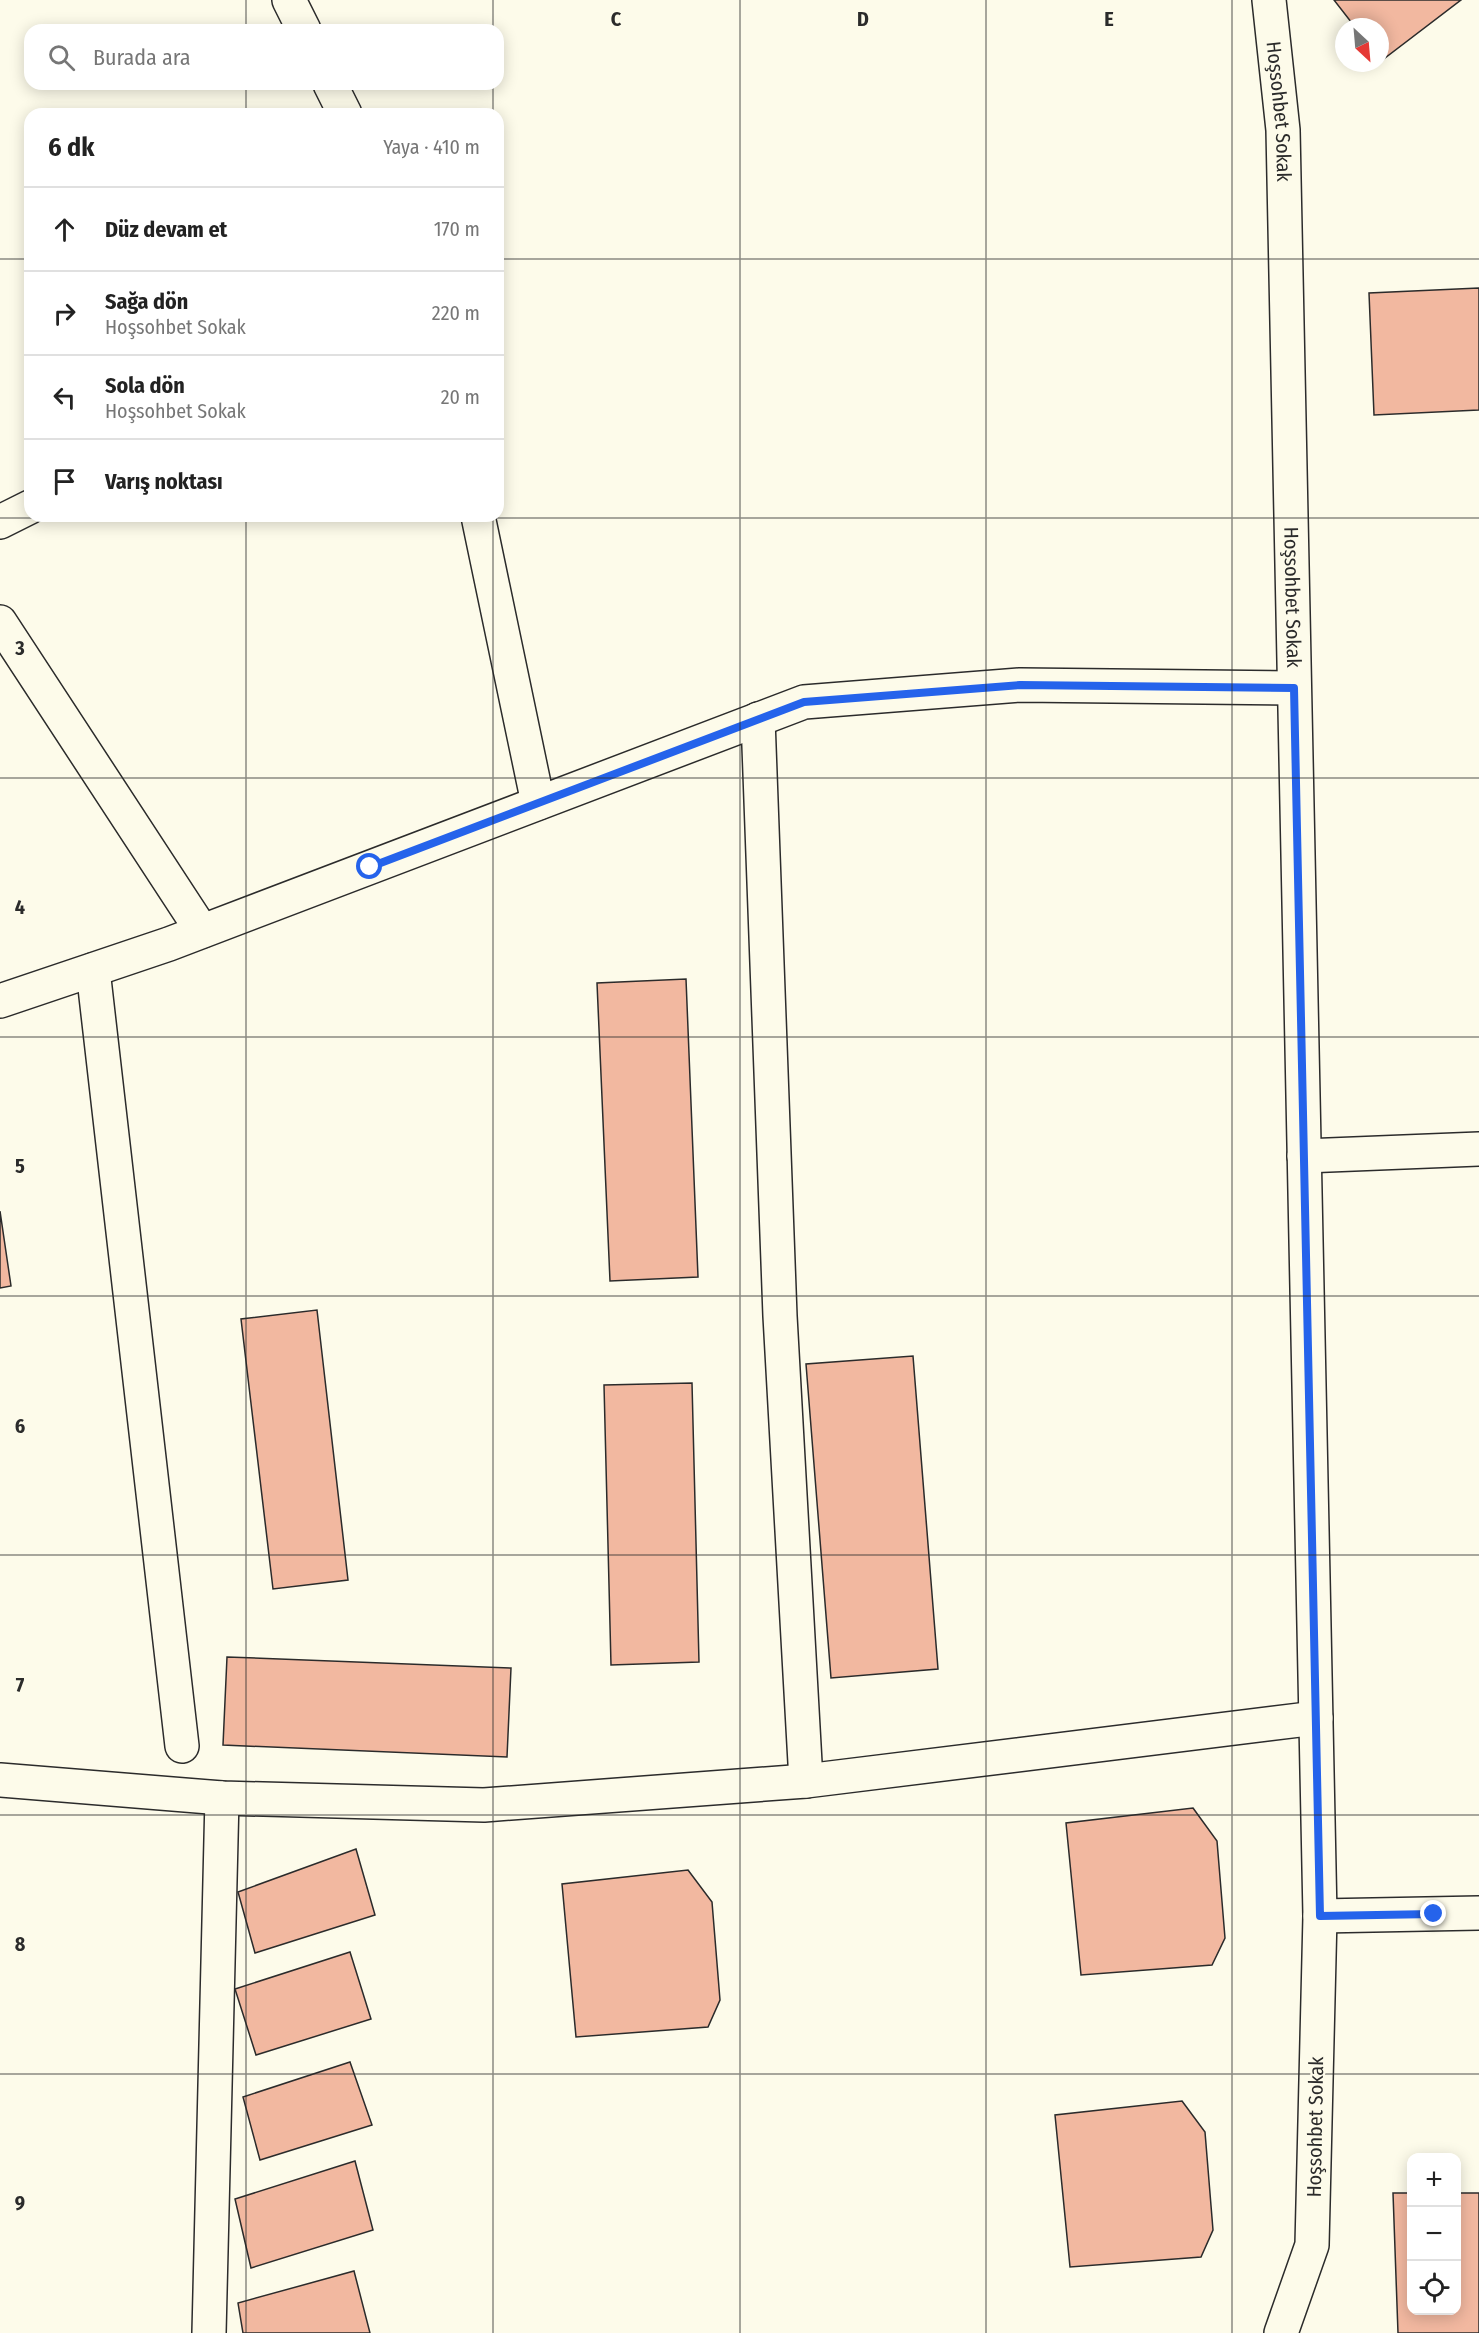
<!DOCTYPE html>
<html lang="tr">
<meta charset="utf-8">
<style>
:root{--surface:#fff;--page:#f6f6f6;--text:#222;--muted:#767676;--line:#e0e0e0}
body{margin:0;font-family:"Fira Sans Condensed",sans-serif;background:var(--page);color:var(--text)}
.controls{position:absolute;right:18px;bottom:18px;display:grid;overflow:hidden;border-radius:12px;box-shadow:0 3px 15px #0003}
.controls button{width:54px;height:54px;display:grid;place-items:center;padding:0;border:0;border-bottom:2px solid var(--line);background:var(--surface);color:var(--text);font:30px sans-serif}
.compass{position:absolute;left:1335px;top:18px;width:54px;height:54px;border-radius:50%;background:var(--surface);box-shadow:0 3px 15px #0003;rotate:154deg}
.stop{position:absolute;width:18px;height:18px;margin:-14px;border:4px solid #2563eb;border-radius:50%;background:#fff}
.stop.end{background:#2563eb;border-color:#fff;box-shadow:0 2px 6px #0008}
.list{margin:0;padding:0;list-style:none}
h2{display:flex;justify-content:space-between;align-items:center;height:78px;margin:0;padding:0 24px;font-size:26px}
h2 small{font-size:20px;font-weight:400;color:var(--muted)}
.list li{display:grid;grid-template-columns:39px 1fr auto;gap:18px;align-items:center;box-sizing:border-box;height:84px;padding:0 24px;border-top:2px solid var(--line)}
.list b{display:block;font-size:22px;white-space:nowrap}
.list p{margin:0;font-size:20px;white-space:nowrap;color:var(--muted)}
.list em{font-size:20px;font-style:normal;color:var(--muted)}
.icon{flex:none;width:33px;height:33px;fill:none;stroke:currentColor;stroke-width:2;stroke-linecap:round;stroke-linejoin:round}
.map{position:relative;flex:none;width:1479px;height:2333px;overflow:hidden}
.search{position:absolute;background:var(--surface);box-shadow:0 3px 15px #0003;left:24px;top:24px;width:480px;height:66px;display:flex;align-items:center;gap:15px;box-sizing:border-box;padding:0 21px;border-radius:18px;color:var(--muted);font-size:22px}
.panel{position:absolute;background:var(--surface);box-shadow:0 3px 15px #0003;left:24px;top:108px;width:480px;height:414px;border-radius:18px}
.map>svg:first-child{display:block}
</style>
<div class="map">
<svg width="1479" height="2333" viewBox="0 0 1479 2333">
<rect width="100%" height="100%" fill="#fdfbea"/>
<path fill="#f2b8a0" stroke="#2b2b2b" stroke-width="1.5" d="M1334,0h127l-80,61 -1,-34h-25z
M1479,288v122l-105,5 -5,-122z
M686,979l12,298 -88,4 -13,-298z
M0,1211l11,75 -11,2z
M317,1310l31,270 -75,9 -32,-270z
M913,1356l25,313 -107,9 -25,-314z
M692,1383l7,279 -88,3 -7,-280z
M227,1657l284,11 -4,89 -284,-12z
M1193,1808l24,33 8,97 -13,27 -131,10 -15,-152z
M356,1849l19,66 -120,38 -17,-61z
M688,1870l24,32 8,98 -12,27 -132,10 -14,-153z
M350,1952l21,67 -115,36 -21,-66z
M350,2062l22,63 -112,35 -17,-63z
M1182,2101l23,31 8,98 -12,27 -131,10 -15,-152z
M355,2161l18,69 -122,38 -16,-69z
M1393,2193h19v117h44v-117h23v140h-81z
M354,2271l16,62h-127l-5,-30z"/>
<g fill="none" stroke-linecap="round" stroke-linejoin="round">
<defs>
<g id="minor">
<path d="M289,0l15,30"/>
<path id="s1" d="M1269,0l14,130 37,1786 -8,329 -31,88"/>
<path d="M330,84l15,30"/>
<path d="M478,516l60,287"/>
<path d="M0,522l30,-15"/>
<path d="M0,622l202,309"/>
<path d="M758,719l22,597 26,465"/>
<path d="M93,970l89,776"/>
<path d="M0,1001l169,-57 635,-242 216,-17 274,3"/>
<path d="M1304,1156l175,-7"/>
<path d="M0,1780l222,18 262,7 322,-24 510,-63"/>
<path d="M1320,1916l159,-3"/>
<path d="M209,2333l13,-535"/>
</g>
</defs>
<use href="#minor" stroke="#2b2b2b" stroke-width="36"/>
<use href="#minor" stroke="#fdfbea" stroke-width="33"/>
</g>
<g fill="none" stroke-linecap="round" stroke-linejoin="round">
<path stroke="#2563eb" stroke-width="8" d="M370,867l434,-165 216,-17 274,3 26,1228 114,-2"/>
</g>
<path fill="none" stroke="#2b2b2b" stroke-width="1.5" stroke-opacity="0.55" d="M246,0v30M493,0v30M740,0v2333M986,0v2333M1232,0v2333M246,84v30M493,84v30M0,259h30M498,259h981M246,516v1817M493,516v1817M0,518h1479M0,778h1479M0,1037h1479M0,1296h1479M0,1555h1479M0,1815h1479M0,2074h1479"/>
<g text-anchor="middle" stroke-width="4.5" stroke-linejoin="round" paint-order="stroke">
<g font-size="20" fill="#2b2b2b" stroke="#fdfbea">
<text dy="7" stroke="none"><textPath href="#s1" startOffset="112">Hoşsohbet Sokak</textPath></text>
<text dy="7" stroke="none"><textPath href="#s1" startOffset="598">Hoşsohbet Sokak</textPath></text>
<text transform="translate(1315 2127) rotate(-89)" y="7">Hoşsohbet Sokak</text>
</g>
</g>
<g font-size="20" text-anchor="middle" font-weight="bold" fill="#2b2b2b" stroke="#fdfbea" stroke-width="4.5" stroke-linejoin="round" paint-order="stroke">
<text x="616" y="26">C</text>
<text x="863" y="26">D</text>
<text x="1109" y="26">E</text>
<text x="20" y="655">3</text>
<text x="20" y="914">4</text>
<text x="20" y="1173">5</text>
<text x="20" y="1433">6</text>
<text x="20" y="1692">7</text>
<text x="20" y="1951">8</text>
<text x="20" y="2210">9</text>
</g>
</svg>
<div class="controls">
<button>+</button>
<button>−</button>
<button><svg class="icon" aria-label="locate" viewBox="0 0 24 24"><circle cx="12" cy="12" r="6"/><path d="M12 2v4M12 18v4M2 12h4M18 12h4"/></svg></button>
</div>
<svg class="compass" viewBox="-18 -18 36 36"><path d="M0-13l5 13h-10z" fill="#e53935"/><path d="M0 13l5-13h-10z" fill="#767676"/></svg>
<div class="stop" style="left:370px;top:867px"></div>
<div class="stop end" style="left:1434px;top:1914px"></div>
<div class="search"><svg class="icon" aria-label="search" viewBox="0 0 24 24"><circle cx="10" cy="10" r="6"/><path d="M15 15l6 6"/></svg>Burada ara</div>
<section class="panel">
<h2>6 dk<small>Yaya · 410 m</small></h2>
<ul class="list">
<li><svg class="icon" aria-label="ahead" viewBox="0 0 24 24"><path d="M12 20V5M6 11l6-6 6 6"/></svg><div><b>Düz devam et</b></div><em>170 m</em></li>
<li><svg class="icon" aria-label="right" viewBox="0 0 24 24"><path d="M7 20v-9h11M14 6l5 5-5 5"/></svg><div><b>Sağa dön</b><p>Hoşsohbet Sokak</p></div><em>220 m</em></li>
<li><svg class="icon" aria-label="left" viewBox="0 0 24 24"><path d="M17 20v-9H6M10 6l-5 5 5 5"/></svg><div><b>Sola dön</b><p>Hoşsohbet Sokak</p></div><em>20 m</em></li>
<li><svg class="icon" aria-label="arrive" viewBox="0 0 24 24"><path d="M6 21V4h12l-3 4 3 4H6"/></svg><div><b>Varış noktası</b></div></li>
</ul>
</section>
</div>
